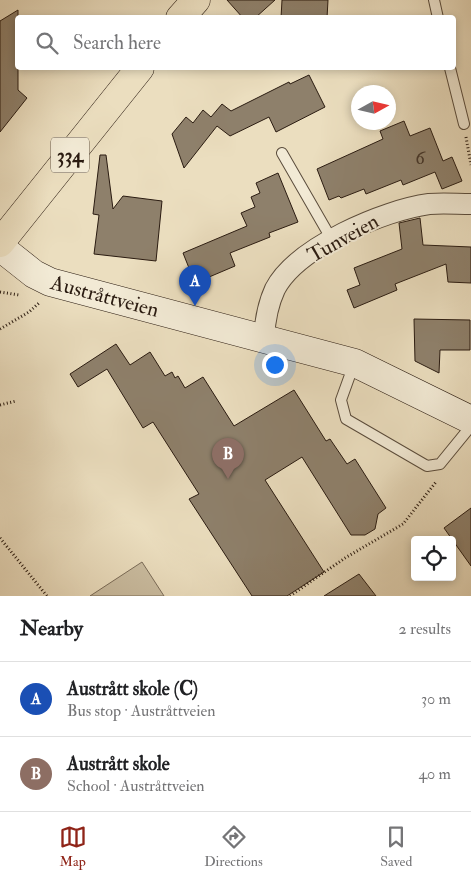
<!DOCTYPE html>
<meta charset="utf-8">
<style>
:root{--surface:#fff;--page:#f6f6f6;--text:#202124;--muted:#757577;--line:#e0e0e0;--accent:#8f2418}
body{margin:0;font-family:"IM FELL Double Pica",serif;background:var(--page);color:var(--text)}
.controls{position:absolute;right:15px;bottom:15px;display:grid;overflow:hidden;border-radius:5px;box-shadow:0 2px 8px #0003}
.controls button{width:45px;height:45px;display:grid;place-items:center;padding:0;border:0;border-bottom:1px solid var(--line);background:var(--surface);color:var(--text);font:25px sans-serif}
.compass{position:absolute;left:351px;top:85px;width:45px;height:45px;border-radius:50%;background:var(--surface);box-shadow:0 2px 8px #0003;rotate:82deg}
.you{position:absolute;left:274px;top:364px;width:18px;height:18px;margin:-12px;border:4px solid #fff;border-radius:50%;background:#1a73e8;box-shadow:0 0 0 8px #1a73e833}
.badge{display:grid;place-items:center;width:32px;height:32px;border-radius:50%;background:var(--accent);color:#fff;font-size:16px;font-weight:700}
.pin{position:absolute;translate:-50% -41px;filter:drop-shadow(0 1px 2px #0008)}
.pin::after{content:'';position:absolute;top:26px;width:18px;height:15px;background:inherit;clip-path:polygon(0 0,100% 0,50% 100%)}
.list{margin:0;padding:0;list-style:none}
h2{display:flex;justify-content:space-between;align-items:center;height:65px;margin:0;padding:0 20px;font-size:21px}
h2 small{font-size:16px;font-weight:400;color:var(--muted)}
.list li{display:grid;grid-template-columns:32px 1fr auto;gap:15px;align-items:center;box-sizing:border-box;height:75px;padding:0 20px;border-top:1px solid var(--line)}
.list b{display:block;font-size:19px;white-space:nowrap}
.list p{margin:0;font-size:16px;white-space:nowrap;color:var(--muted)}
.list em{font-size:16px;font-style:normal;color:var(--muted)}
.icon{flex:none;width:28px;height:28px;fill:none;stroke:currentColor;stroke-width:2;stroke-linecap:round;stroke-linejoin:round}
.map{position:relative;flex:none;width:471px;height:596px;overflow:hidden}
.search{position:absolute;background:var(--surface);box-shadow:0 2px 8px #0003;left:15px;right:15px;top:15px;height:55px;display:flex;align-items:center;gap:12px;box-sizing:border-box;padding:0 18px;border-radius:5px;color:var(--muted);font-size:19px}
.sheet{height:215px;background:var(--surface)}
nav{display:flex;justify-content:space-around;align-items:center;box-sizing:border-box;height:70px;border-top:1px solid var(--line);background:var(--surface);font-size:14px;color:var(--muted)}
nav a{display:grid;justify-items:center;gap:2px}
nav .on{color:var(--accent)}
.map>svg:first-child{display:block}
</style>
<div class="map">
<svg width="471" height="596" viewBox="0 0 471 596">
<rect width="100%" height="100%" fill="#ebdebf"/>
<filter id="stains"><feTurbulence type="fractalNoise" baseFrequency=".004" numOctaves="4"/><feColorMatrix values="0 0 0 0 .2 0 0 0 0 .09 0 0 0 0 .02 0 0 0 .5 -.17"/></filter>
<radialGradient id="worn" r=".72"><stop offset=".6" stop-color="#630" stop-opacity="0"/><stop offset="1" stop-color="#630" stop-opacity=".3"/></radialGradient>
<path fill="#cabda1" stroke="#7a6c59" d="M142,562l22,34h-74z"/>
<path fill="#8e806b" stroke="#2a1b11" d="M227,0h48l-20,18h-12z
M282,0h46l-1,18h-46z
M18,10v80l9,8 -27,34v-111z
M309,75l16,32 -49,25 -7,-15 -39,19 -13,-10 -33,42 -12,-34 14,-17 7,6 10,-13 8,7 11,-13 9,7 58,-29 1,2z
M404,121l6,15 20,-8 13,33 9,-4 10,24 -20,8 -7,-17 -32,13 -2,-5 -35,14 -2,-5 -23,9 -2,-2 -10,4 -12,-31 66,-30 -3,-8z
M100,155h6l7,54 10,-13 39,5 -6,60 -62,-7 5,-39 -6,-1z
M278,173l20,49 -29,11 1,4 -40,16 5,13 -40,17 -12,-30 64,-27 -6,-13 14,-6 -4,-10 9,-4 -4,-10z
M420,218l3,27 48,2v36l-23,-1 -2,-18 -51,20 2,6 -43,18 -7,-18 13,-5 -6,-17 48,-19 -3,-26z
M414,319l56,1v30h-30l-1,23 -24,-12z
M116,344l14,21 20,-13 15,24 7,-4 3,6 3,-2 7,12 18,-11 31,49 60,-36 32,51 4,-2 17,25 8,-5 31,49 -8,6 -3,15 -10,6h-14l-49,-78 -37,23 59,92 -37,24h-35l-63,-97 10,-5 -46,-72 -10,6 -36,-59 -29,18 -8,-13z
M471,508v58l-27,-38z
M359,574l17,22h-52z"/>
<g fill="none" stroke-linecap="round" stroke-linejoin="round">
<defs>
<path id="service" d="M434,0l4,18
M450,68l14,56
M282,153l50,87
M354,364l-13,36 5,19 81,47 13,-2 31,-38"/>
<path id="minor" d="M264,337c1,-16 4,-33 11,-48 22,-42 109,-79 154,-85 14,-1 28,0 42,0"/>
<path id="secondary" d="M0,247l34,27 16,8 305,81 116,57"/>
<path id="primary" d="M180,18l16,-18
M0,243l140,-175"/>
</defs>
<use href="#service" stroke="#5a4c3c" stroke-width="12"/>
<use href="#minor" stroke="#5a4c3c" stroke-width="22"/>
<use href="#secondary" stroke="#2a1b11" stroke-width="29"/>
<use href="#primary" stroke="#2a1b11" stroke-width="29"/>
<path stroke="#2a1b11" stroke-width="3" stroke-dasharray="1 2.5" stroke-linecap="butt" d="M466,137l5,28
M0,292l19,3
M0,329l29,-17 10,-9
M0,405l16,-4
M0,538l47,58
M290,596l55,-38 58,-34 33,-42"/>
<use href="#service" stroke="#f2ead5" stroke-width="10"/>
<use href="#minor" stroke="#f2ead5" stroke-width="20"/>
<use href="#secondary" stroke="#f2ead5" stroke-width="28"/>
<use href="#primary" stroke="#ebdebf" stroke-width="28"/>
</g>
<g text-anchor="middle" stroke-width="4" stroke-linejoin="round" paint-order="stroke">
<g font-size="19" fill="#433428">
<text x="420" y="164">6</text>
</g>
<rect fill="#f2ead5" stroke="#66594c" stroke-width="1" x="51" y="137.5" width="38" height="35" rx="4"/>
<g font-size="20" font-weight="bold" fill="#2a1b11">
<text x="70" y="162">334</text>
</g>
<g font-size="21" fill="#2a1b11" stroke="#f2ead5">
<text transform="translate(343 238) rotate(-29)" y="7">Tunveien</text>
<text transform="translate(105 296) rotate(15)" y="7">Austråttveien</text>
</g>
</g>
<rect width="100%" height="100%" filter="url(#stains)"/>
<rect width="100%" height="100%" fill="url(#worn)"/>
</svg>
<div class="controls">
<button><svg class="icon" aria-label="locate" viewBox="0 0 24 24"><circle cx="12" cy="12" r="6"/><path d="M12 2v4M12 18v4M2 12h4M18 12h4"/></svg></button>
</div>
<svg class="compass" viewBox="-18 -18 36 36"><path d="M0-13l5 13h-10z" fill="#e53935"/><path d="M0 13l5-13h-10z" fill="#757577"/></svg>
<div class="you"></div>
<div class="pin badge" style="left:195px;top:306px;background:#1a4fb4">A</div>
<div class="pin badge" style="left:228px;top:479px;background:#8d6e63">B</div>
<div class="search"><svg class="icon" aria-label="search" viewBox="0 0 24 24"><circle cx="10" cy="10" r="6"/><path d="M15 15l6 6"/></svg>Search here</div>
</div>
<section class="sheet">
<h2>Nearby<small>2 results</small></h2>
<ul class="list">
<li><span class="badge" style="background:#1a4fb4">A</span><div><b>Austrått skole (C)</b><p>Bus stop · Austråttveien</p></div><em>30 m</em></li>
<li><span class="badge" style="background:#8d6e63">B</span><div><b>Austrått skole</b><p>School · Austråttveien</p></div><em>40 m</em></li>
</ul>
</section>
<nav>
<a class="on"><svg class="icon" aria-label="map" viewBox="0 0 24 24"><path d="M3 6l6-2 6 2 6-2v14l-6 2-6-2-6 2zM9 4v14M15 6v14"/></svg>Map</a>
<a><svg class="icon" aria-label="directions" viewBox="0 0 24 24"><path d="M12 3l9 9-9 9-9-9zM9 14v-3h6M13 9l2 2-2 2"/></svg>Directions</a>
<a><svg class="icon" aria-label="saved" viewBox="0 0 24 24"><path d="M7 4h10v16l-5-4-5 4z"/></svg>Saved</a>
</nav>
